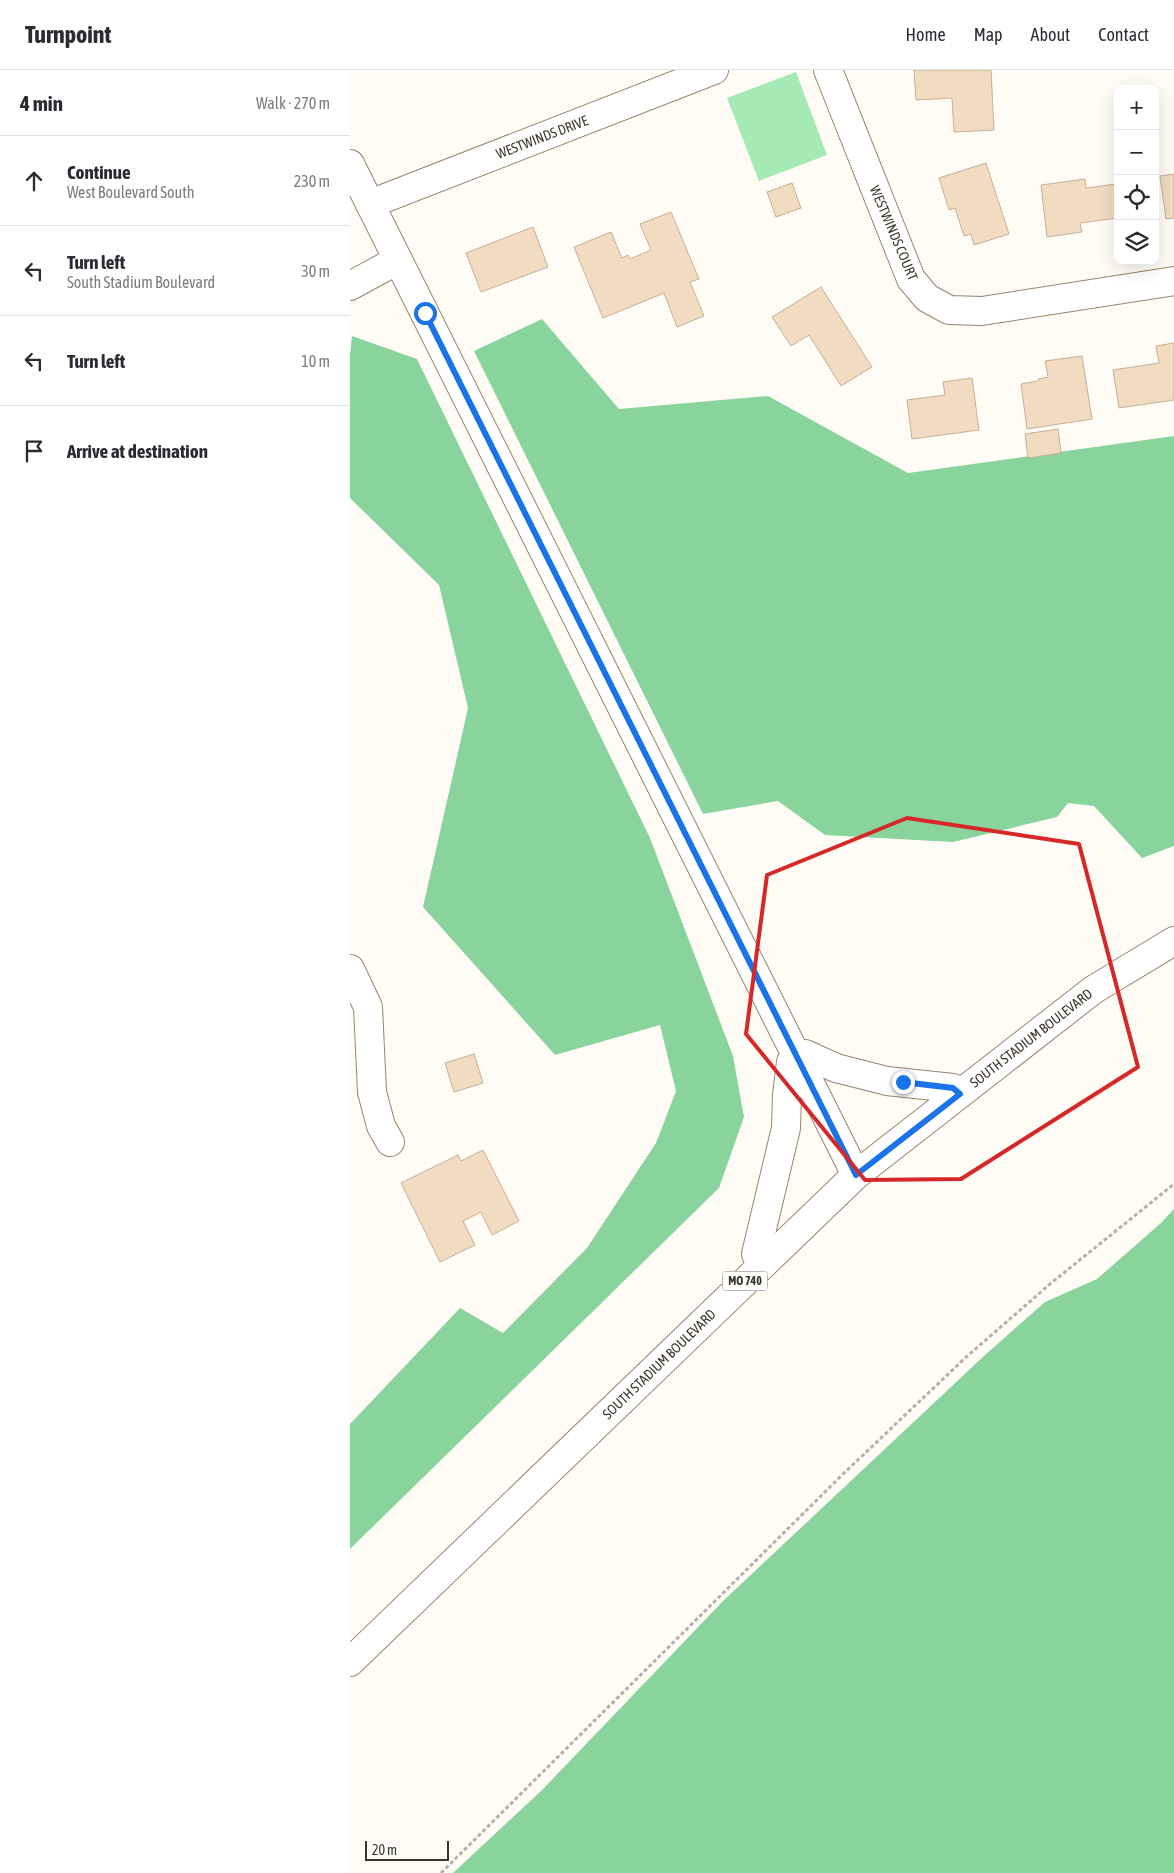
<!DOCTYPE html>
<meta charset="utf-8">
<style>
:root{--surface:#fff;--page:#f2f2f3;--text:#2b2b33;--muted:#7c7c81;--line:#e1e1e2}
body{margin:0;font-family:"Asap Condensed",sans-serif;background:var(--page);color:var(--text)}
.controls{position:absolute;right:15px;top:15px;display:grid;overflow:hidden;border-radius:10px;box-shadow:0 5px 20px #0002}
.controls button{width:45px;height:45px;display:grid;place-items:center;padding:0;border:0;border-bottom:1px solid var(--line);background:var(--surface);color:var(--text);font:25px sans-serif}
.scale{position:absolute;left:15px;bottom:12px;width:84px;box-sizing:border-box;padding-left:5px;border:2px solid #3b3328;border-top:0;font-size:14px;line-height:18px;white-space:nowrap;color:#3b3328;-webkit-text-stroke:4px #fff;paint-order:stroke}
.stop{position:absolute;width:15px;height:15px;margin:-11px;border:4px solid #1a73e8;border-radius:50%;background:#fff}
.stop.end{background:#1a73e8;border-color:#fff;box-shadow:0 1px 5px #0008}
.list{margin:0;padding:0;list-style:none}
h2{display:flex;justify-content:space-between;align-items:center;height:65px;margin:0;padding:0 20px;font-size:21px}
h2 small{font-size:16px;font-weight:400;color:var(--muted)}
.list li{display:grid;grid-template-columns:32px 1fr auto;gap:15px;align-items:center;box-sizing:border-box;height:90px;padding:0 20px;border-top:1px solid var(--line)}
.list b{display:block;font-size:19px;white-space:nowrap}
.list p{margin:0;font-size:16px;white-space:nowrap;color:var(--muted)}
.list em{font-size:16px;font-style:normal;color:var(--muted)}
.icon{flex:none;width:28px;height:28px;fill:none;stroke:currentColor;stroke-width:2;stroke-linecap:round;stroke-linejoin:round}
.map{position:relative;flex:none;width:824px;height:1803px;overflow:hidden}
header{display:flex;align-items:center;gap:30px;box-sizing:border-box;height:70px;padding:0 25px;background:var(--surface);border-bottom:1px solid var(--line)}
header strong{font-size:24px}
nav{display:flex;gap:28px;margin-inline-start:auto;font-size:18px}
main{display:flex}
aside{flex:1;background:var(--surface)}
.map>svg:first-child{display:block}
</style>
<header>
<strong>Turnpoint</strong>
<nav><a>Home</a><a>Map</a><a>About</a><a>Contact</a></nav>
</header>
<main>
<aside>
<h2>4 min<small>Walk · 270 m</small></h2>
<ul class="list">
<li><svg class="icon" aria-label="ahead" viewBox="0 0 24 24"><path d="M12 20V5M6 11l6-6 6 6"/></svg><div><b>Continue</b><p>West Boulevard South</p></div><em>230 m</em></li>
<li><svg class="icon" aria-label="left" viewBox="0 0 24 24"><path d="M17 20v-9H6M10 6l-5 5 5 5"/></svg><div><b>Turn left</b><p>South Stadium Boulevard</p></div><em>30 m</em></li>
<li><svg class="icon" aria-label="left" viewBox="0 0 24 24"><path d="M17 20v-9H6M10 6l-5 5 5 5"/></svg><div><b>Turn left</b></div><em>10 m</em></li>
<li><svg class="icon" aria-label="arrive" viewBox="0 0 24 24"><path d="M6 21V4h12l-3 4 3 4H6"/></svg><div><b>Arrive at destination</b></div></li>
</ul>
</aside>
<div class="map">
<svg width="824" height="1803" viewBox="0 0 824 1803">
<rect width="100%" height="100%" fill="#fffbf5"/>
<path fill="#a5eab5" d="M446,2l31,83 -68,26 -32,-83z"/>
<path fill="#89d49c" d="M192,249l77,90 149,-13 140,77 266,-37v410l-32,12 -48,-52 -26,-3 -11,14 -104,25 -128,-7 -47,-34 -75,13 -229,-463z
M2,266l65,23 233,479 83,218 11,61 -25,71 -369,361v-125l110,-116 43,25 84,-85 69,-105 20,-52 -16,-66 -105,30 -132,-148 45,-199 -29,-123 -89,-87v-143z
M824,1139v664h-721l89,-83 182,-190 261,-245 60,-53 52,-23 64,-56z"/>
<path fill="#f1dbc1" stroke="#c6b097" d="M564,0h77l3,60 -40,2 -2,-34 -36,2z
M636,93l23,71 -35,11 -3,-11 -7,2 -9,-28 -6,2 -10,-32z
M824,104v44l-8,1 -6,-43z
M735,109l1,9 30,-4 2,34 -38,5 2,9 -35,5 -6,-52z
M442,113l9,25 -25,9 -9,-25z
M321,142l28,67 -9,3 14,34 -27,11 -13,-34 -61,25 -29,-71 37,-15 11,26 6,-3 2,4 21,-9 -11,-26z
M183,157l15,40 -67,25 -15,-39z
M471,217l51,80 -31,19 -32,-51 -18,11 -19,-29z
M824,273v57l-55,8 -6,-38 46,-7 -3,-17z
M732,286l10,63 -65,10 -6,-45 17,-3v-2l10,-2 -3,-16z
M622,308l7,52 -67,9 -5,-39 38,-5 -2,-13z
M708,359l3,24 -33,5 -3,-24z
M124,984l9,29 -29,9 -9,-29z
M133,1080l36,71 -27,14 -11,-23 -18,9 12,24 -35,17 -39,-79 57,-28 3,6z"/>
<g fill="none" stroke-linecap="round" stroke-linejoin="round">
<defs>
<path id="minor" d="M478,0l83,209 16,19 22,12 33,1 192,-30
M20,134l344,-134
M0,216l48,-26
M0,899l18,38 4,85 9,34 9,16"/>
<path id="major" d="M0,94l506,1011
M411,1196l-5,-12 30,-126 1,-33 4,-33 6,-5 8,-3 31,14 51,13 66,7 7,6
M0,1592l506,-487 237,-185 81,-49"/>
</defs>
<use href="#minor" stroke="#99846c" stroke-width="30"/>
<use href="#major" stroke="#99846c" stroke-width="30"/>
<path stroke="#b7b1aa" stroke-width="3" stroke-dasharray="4 2.5" stroke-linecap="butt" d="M91,1803l399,-396 124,-118 86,-75 124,-100"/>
<use href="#minor" stroke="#fff" stroke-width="28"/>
<use href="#major" stroke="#fff" stroke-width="28"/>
</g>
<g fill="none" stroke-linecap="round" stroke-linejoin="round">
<path stroke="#1a73e8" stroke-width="6" d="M75,243l431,862 104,-81 -7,-6 -50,-6"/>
</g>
<path fill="none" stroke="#d62828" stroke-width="4" stroke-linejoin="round" d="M557,748l172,26 59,223 -177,112 -96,1 -119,-146 21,-159z"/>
<g text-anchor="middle" stroke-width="4" stroke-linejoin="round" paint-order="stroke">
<rect fill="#fff" stroke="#767068" stroke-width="1" x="372.5" y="1201.5" width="45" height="19" rx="4"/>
<g font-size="12" font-weight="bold" fill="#3b3328">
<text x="395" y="1215">MO 740</text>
</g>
<g font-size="14" fill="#3b3328" stroke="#fff">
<text transform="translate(192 67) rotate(-21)" y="5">WESTWINDS DRIVE</text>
<text transform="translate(544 163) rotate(67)" y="5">WESTWINDS COURT</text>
<text transform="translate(681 968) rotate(-38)" y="5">SOUTH STADIUM BOULEVARD</text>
<text transform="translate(309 1294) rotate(-44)" y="5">SOUTH STADIUM BOULEVARD</text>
</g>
</g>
</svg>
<div class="controls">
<button>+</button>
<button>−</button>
<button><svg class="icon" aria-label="locate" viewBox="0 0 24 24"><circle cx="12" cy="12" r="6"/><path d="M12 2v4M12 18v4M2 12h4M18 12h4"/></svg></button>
<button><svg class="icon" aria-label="layers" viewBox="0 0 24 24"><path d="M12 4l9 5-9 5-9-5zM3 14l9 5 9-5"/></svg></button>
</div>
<div class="scale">20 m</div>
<div class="stop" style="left:75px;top:243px"></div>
<div class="stop end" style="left:553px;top:1012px"></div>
</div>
</main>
